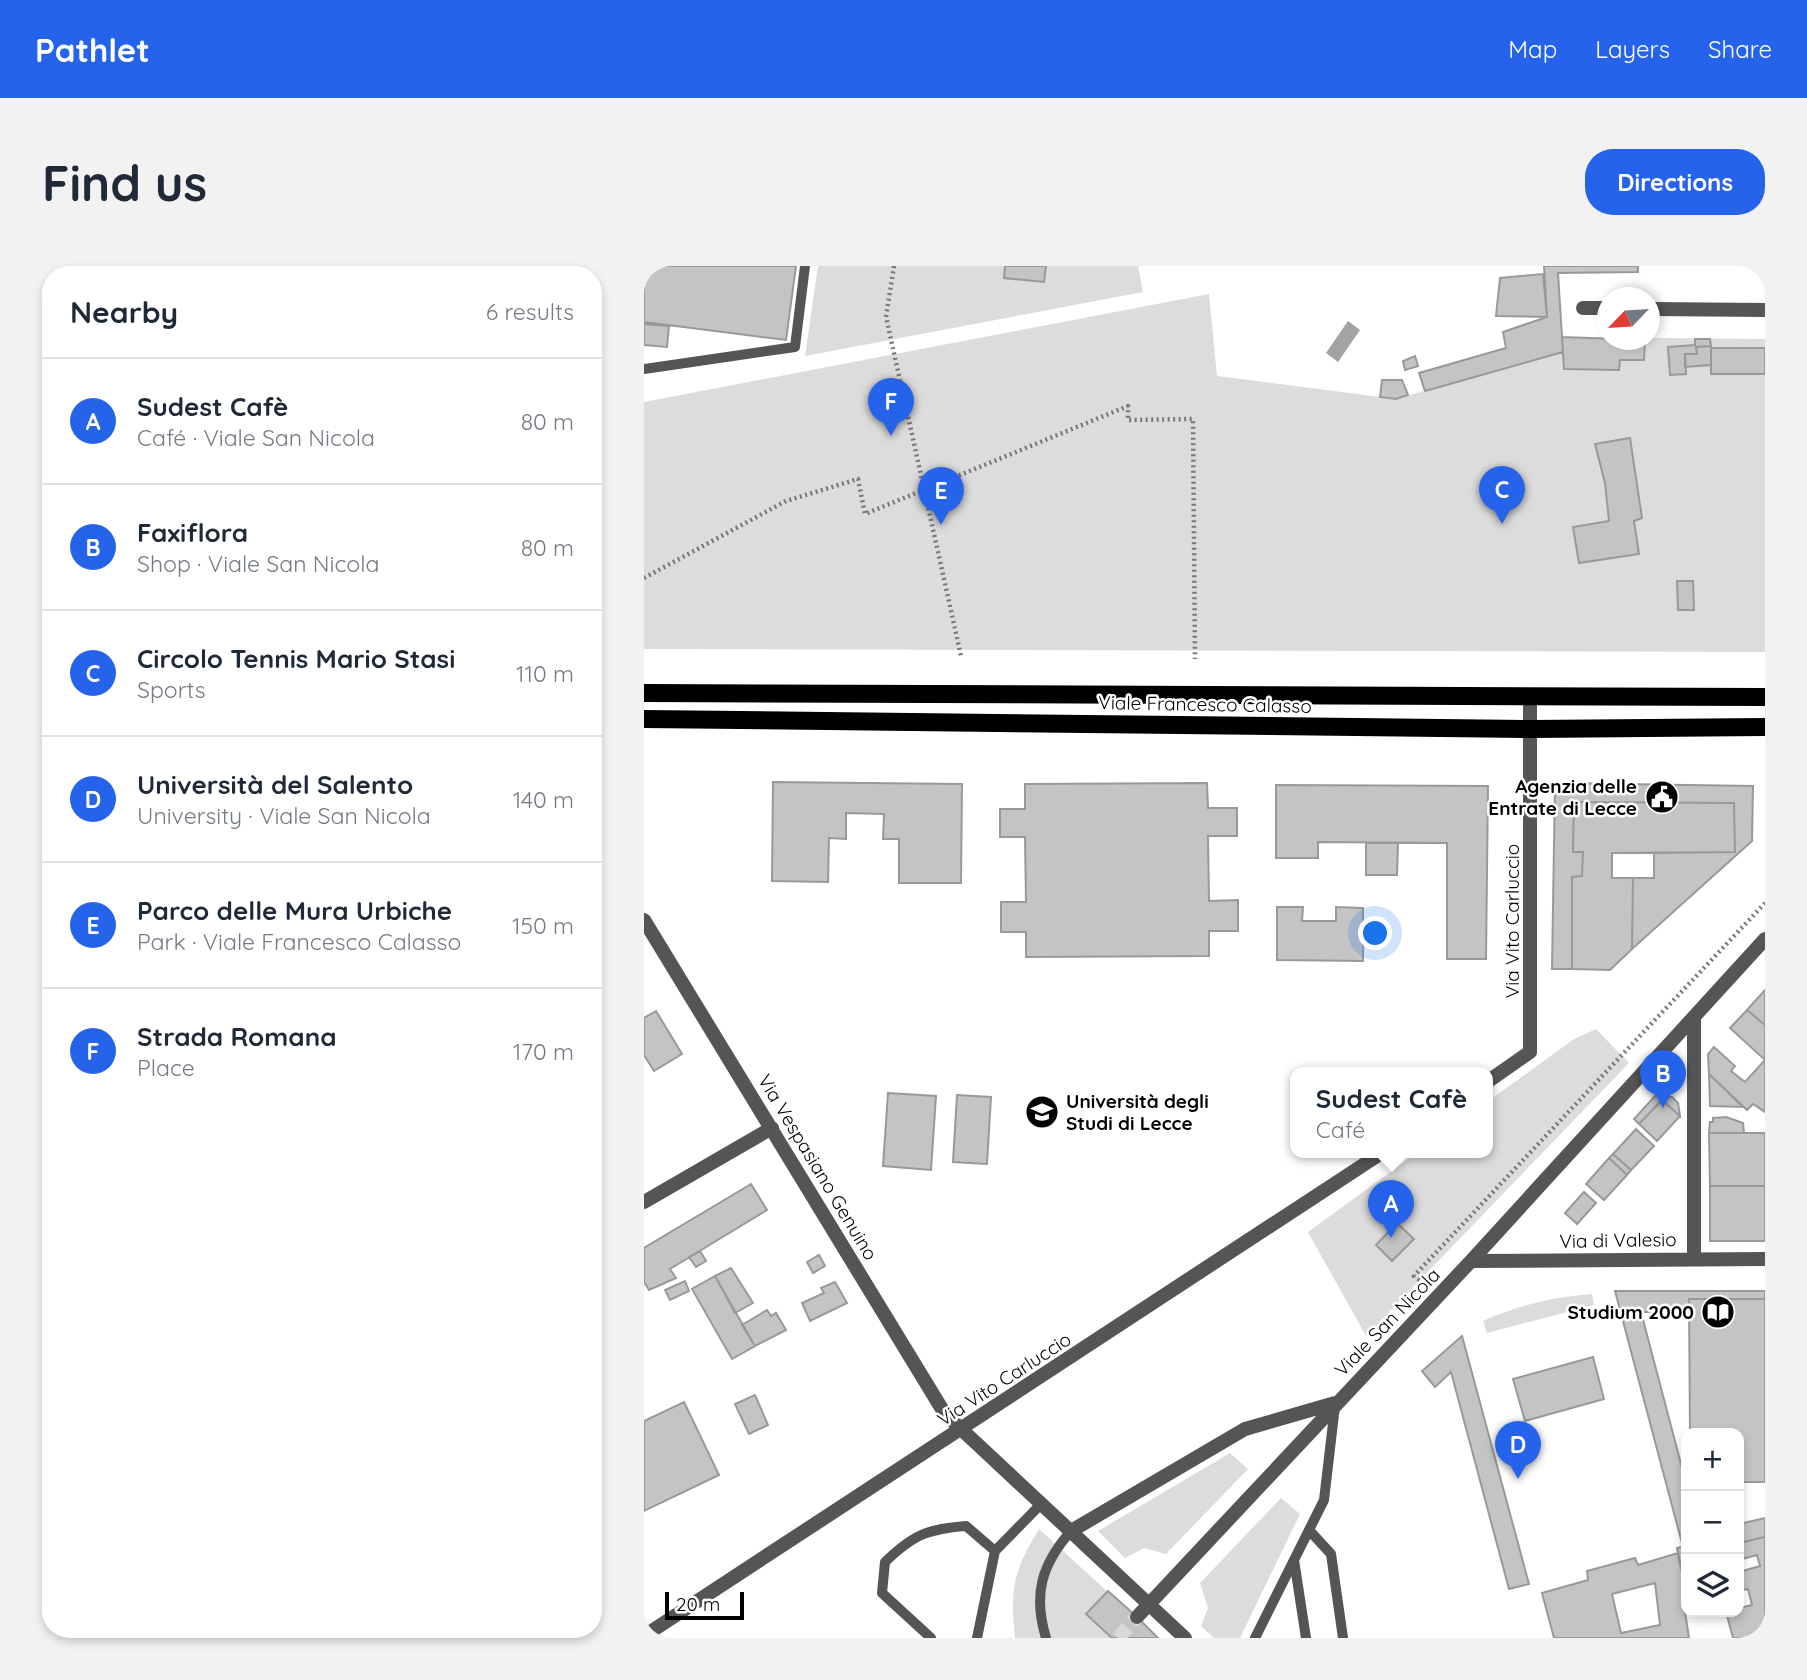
<!DOCTYPE html>
<meta charset="utf-8">
<style>
:root{--surface:#fff;--page:#f2f2f3;--text:#1f2937;--muted:#747a83;--line:#e0e1e3;--accent:#2563eb}
body{margin:0;font-family:Quicksand,sans-serif;background:var(--page);color:var(--text)}
.controls{position:absolute;right:21px;bottom:21px;display:grid;overflow:hidden;border-radius:14px;box-shadow:0 4px 10px #0003}
.controls button{width:63px;height:63px;display:grid;place-items:center;padding:0;border:0;border-bottom:2px solid var(--line);background:var(--surface);color:var(--text);font:35px sans-serif}
.compass{position:absolute;left:953px;top:21px;width:63px;height:63px;border-radius:50%;background:var(--surface);box-shadow:0 4px 10px #0003;rotate:245deg}
.scale{position:absolute;left:21px;bottom:18px;width:79px;box-sizing:border-box;padding-left:7px;border:4px solid #000;border-top:0;font-size:19px;line-height:24px;white-space:nowrap;color:#000;-webkit-text-stroke:5px #fff;paint-order:stroke}
.you{position:absolute;left:732px;top:668px;width:24px;height:24px;margin:-18px;border:5px solid #fff;border-radius:50%;background:#1a73e8;box-shadow:0 0 0 10px #1a73e833}
.badge{display:grid;place-items:center;width:46px;height:46px;border-radius:50%;background:var(--accent);color:#fff;font-size:23px;font-weight:700}
.pin{position:absolute;translate:-50% -58px;filter:drop-shadow(0 2px 4px #0008)}
.pin::after{content:'';position:absolute;top:37px;width:24px;height:21px;background:inherit;clip-path:polygon(0 0,100% 0,50% 100%)}
.popup{position:absolute;left:646px;top:801px;width:203px;height:91px;box-sizing:border-box;display:grid;place-content:center;border-radius:14px;background:var(--surface);filter:drop-shadow(0 2px 5px #0005);font-size:23px;white-space:nowrap;color:var(--muted)}
.popup b{font-size:26px;color:var(--text)}
.popup::after{content:'';position:absolute;left:50%;top:100%;margin-left:-14px;border:14px solid transparent;border-top-color:var(--surface)}
.list{margin:0;padding:0;list-style:none}
h2{display:flex;justify-content:space-between;align-items:center;height:91px;margin:0;padding:0 28px;font-size:30px}
h2 small{font-size:23px;font-weight:400;color:var(--muted)}
.list li{display:grid;grid-template-columns:46px 1fr auto;gap:21px;align-items:center;box-sizing:border-box;height:126px;padding:0 28px;border-top:2px solid var(--line)}
.list b{display:block;font-size:26px;white-space:nowrap}
.list p{margin:0;font-size:23px;white-space:nowrap;color:var(--muted)}
.list em{font-size:23px;font-style:normal;color:var(--muted)}
.icon{flex:none;width:38px;height:38px;fill:none;stroke:currentColor;stroke-width:2;stroke-linecap:round;stroke-linejoin:round}
.map{position:relative;flex:none;width:1121px;height:1372px;overflow:hidden;border-radius:28px}
header{display:flex;align-items:center;gap:42px;box-sizing:border-box;height:98px;padding:0 35px;background:var(--accent);color:#fff}
header strong{font-size:33px}
nav{display:flex;gap:38px;margin-inline-start:auto;font-size:24px}
.intro{display:flex;align-items:center;justify-content:space-between;box-sizing:border-box;height:168px;padding:0 42px}
h1{margin:0;font-size:49px}
.button{padding:18px 32px;border-radius:28px;background:var(--accent);color:#fff;font-size:24px;font-weight:700}
main{display:flex;gap:42px;padding:0 42px}
aside{flex:1;background:var(--surface);border-radius:28px;box-shadow:0 4px 10px #0003}
.map>svg:first-child{display:block}
</style>
<header>
<strong>Pathlet</strong>
<nav><a>Map</a><a>Layers</a><a>Share</a></nav>
</header>
<div class="intro"><h1>Find us</h1><a class="button">Directions</a></div>
<main>
<aside>
<h2>Nearby<small>6 results</small></h2>
<ul class="list">
<li><span class="badge">A</span><div><b>Sudest Cafè</b><p>Café · Viale San Nicola</p></div><em>80 m</em></li>
<li><span class="badge">B</span><div><b>Faxiflora</b><p>Shop · Viale San Nicola</p></div><em>80 m</em></li>
<li><span class="badge">C</span><div><b>Circolo Tennis Mario Stasi</b><p>Sports</p></div><em>110 m</em></li>
<li><span class="badge">D</span><div><b>Università del Salento</b><p>University · Viale San Nicola</p></div><em>140 m</em></li>
<li><span class="badge">E</span><div><b>Parco delle Mura Urbiche</b><p>Park · Viale Francesco Calasso</p></div><em>150 m</em></li>
<li><span class="badge">F</span><div><b>Strada Romana</b><p>Place</p></div><em>170 m</em></li>
</ul>
</aside>
<div class="map">
<svg width="1121" height="1372" viewBox="0 0 1121 1372">
<rect width="100%" height="100%" fill="#fff"/>
<path fill="#dcdcdc" d="M174,0h187l-1,12 40,4 2,-16h92l5,26 -338,64z
M565,28l8,82 179,23 166,-47v-15l203,2v313l-1121,-3v-247z
M952,763l33,34 -263,273 -58,-104 110,-80h69v-50l87,-63z
M948,1028l2,11 -107,28 -4,-12c36,-16 70,-24 109,-27z
M586,1187l18,16 -82,85 -22,-6 -19,10 -27,-27z
M637,1232l19,16 -60,124h-26l-13,-12 7,-18 -8,-25z
M395,1263l119,109h-143c-5,-50 -2,-66 24,-109z"/>
<path fill="#a3a3a3" d="M704,55l12,9 -22,32 -12,-9z"/>
<path fill="#c4c4c4" stroke="#999" stroke-width="2" fill-rule="evenodd" d="M0,0h152l-10,74 -142,-18z
M361,0h41l-2,16 -40,-4z
M900,0h94v6l-80,1 5,79 -138,39 -6,-18 87,-25 -3,-16 44,-15z
M899,8l4,43 -51,-1 4,-38z
M0,58l25,2 -2,21 -23,-2z
M918,71l83,3 -1,20h-24l-1,10 -55,-1z
M1051,73h15l1,7 -15,1 1,7h-12l1,20 -16,1 -2,-28 27,-2z
M1067,80v19l-26,2v-13h12l-1,-7z
M1067,82h54v26h-54z
M771,90l3,10 -13,4 -2,-9z
M738,114h20l6,15 -12,4 -16,-2z
M986,172l12,80 -8,3 5,33 -60,9 -6,-36 36,-6 -4,-38 -10,-39z
M1033,315h16l1,29h-16z
M129,516l189,2 -1,99h-62v-44h-16l1,-25 -38,-1v26l-17,-1 -1,44 -56,-1z
M563,517l1,25h29v28h-29l1,65 29,-1v31h-29v25l-183,1v-25h-25v-30h25l-1,-65h-25v-28h25v-25z
M911,517l198,3 -1,55 -120,108 1,-71h21v-25l81,-1 -1,-49 -160,-1 -1,50h10l-1,24 -10,1v92h-20z
M632,519l212,1 -2,173h-39v-116l-129,-1v16h-42z
M930,536l160,1 1,49 -123,1v25h21l-1,71 -22,21 -38,-1v-92l10,-1 1,-24h-10z
M722,577h32l-1,32h-31z
M633,641h26l-1,14h34v-14l27,1v53l-86,-1z
M1121,724v35l-18,-15z
M1103,744l18,15v35l-35,-32z
M12,745l26,43 -28,17 -10,-16v-37z
M1070,781l21,19 -4,5 14,11 20,-22v52l-12,-8 -6,6 -38,-36 -1,-20z
M1065,808l34,33 -33,-1z
M244,827l48,3 -5,74 -48,-4z
M313,829l34,2 -4,67 -34,-2z
M1011,830l17,1 6,6 2,13 -18,-16 -23,24 -5,-5z
M1018,834l18,16 -23,25 -18,-17z
M1082,851l17,6 1,10h-35l1,-11h3v-4z
M992,863l18,17 -23,24 -18,-16z
M1065,867h56v53h-55z
M969,888l18,16 -4,5 -18,-17z
M965,892l18,17 -23,25 -18,-16z
M107,918l16,26 -97,59 6,9 -27,12 -5,-8v-34z
M1066,920h55v55h-55z
M940,926l12,11 -19,21 -12,-11z
M753,957l17,16 -22,22 -16,-16z
M56,985l6,10 -10,6 -7,-10z
M175,989l6,11 -12,7 -6,-11z
M87,1002l22,35 -18,10 -20,-37z
M71,1010l40,70 -23,13 -40,-70z
M41,1015l4,10 -19,9 -5,-10z
M191,1016l12,21 -37,18 -8,-18 22,-10 -3,-5z
M971,1025h150v8h-76v13h-48l45,171v63l-3,1z
M1045,1033h76v183h-26v-49h-49z
M123,1044l4,6 5,-3 10,17 -31,16 -13,-21z
M818,1070l67,248 -20,5 -58,-217 -16,15 -13,-16z
M949,1091l11,42 -79,22 -12,-42z
M111,1129l13,30 -19,9 -14,-30z
M40,1136l35,73 -75,36v-90z
M1042,1194v23l-5,-19z
M1121,1252v19l-26,6v-19z
M1121,1271v101h-32l-7,-26h13v-4l13,-3 -4,-16 -9,2v-19l21,-6 -3,-11 -18,5v-17z
M1042,1280v17l-6,2 -3,-17z
M1034,1287l5,24 3,-2v22l-3,1 6,40h-135l-12,-45 46,-13 -1,-9 48,-13 3,7zM1011,1317l5,42 -39,8 -9,-39z
M464,1325l29,26 21,21h-46l-26,-24z"/>
<g fill="none" stroke-linecap="round" stroke-linejoin="round">
<path stroke="#d9d9d9" stroke-width="14" stroke-dasharray="14 7" stroke-linecap="butt" d="M474,1372l19,-21"/>
<path stroke="#777" stroke-width="4.5" stroke-dasharray="2 3.5" stroke-linecap="butt" d="M250,0l-8,51 75,339
M0,312l142,-77 72,-22 7,35 263,-108v14l65,-1 2,240
M780,1017l-10,-7 351,-373"/>
<path stroke="#555" stroke-width="10" d="M0,103l151,-22 10,-81
M665,1264l22,24 12,84
M650,1294l12,78
M287,1372l-49,-45 3,-31c28,-27 42,-33 81,-36l29,25
M333,1372l18,-87 46,-47
M402,1372c-13,-43 -5,-73 25,-107
M611,1372l69,-138 11,-94"/>
<path stroke="#555" stroke-width="14" d="M939,42h25
M1006,43l115,1
M0,654l301,494 240,224
M843,816l43,-30v-357
M0,936l128,-74
M1050,992v-241
M827,995l294,-2
M427,1265l174,-102 90,-26
M493,1351l334,-356 294,-322
M0,1370l739,-484"/>
<path stroke="#000" stroke-width="18" d="M0,427l1121,4
M0,453l887,10 234,-2"/>
</g>
<defs>
<symbol id="civic-disc" viewBox="-11 -11 22 22"><circle r="9.5" fill="#000" stroke="#fff"/><path d="M-.6-6.5H3V-4.5H.6V-3L4-1V1h2V6H-6V1h2V-1L-.6-3ZM-1.2 2.5V6h2.4V2.5Z" fill="#fff"/></symbol>
<symbol id="school-disc" viewBox="-11 -11 22 22"><circle r="9.5" fill="#000" stroke="#fff"/><path d="M0-5L7-2L0 1L-7-2ZM-4 1L0 2.5L4 1V4Q0 6-4 4Z" fill="#fff"/></symbol>
<symbol id="library-disc" viewBox="-11 -11 22 22"><circle r="9.5" fill="#000" stroke="#fff"/><path d="M-6-4Q-3-5.5-.7-3.5V5Q-3 3-6 4ZM6-4Q3-5.5 .7-3.5V5Q3 3 6 4Z" fill="#fff"/></symbol>
</defs>
<g fill-rule="evenodd">
<use href="#civic-disc" x="999" y="512" width="38" height="38"/>
<use href="#school-disc" x="379" y="827" width="38" height="38"/>
<use href="#library-disc" x="1055" y="1027" width="38" height="38"/>
</g>
<g text-anchor="middle" stroke-width="5" stroke-linejoin="round" paint-order="stroke">
<g font-size="19" fill="#000" stroke="#fff">
<text transform="translate(561 438) rotate(1)" y="7">Viale Francesco Calasso</text>
<text transform="translate(868 655) rotate(-90)" y="7">Via Vito Carluccio</text>
<text transform="translate(174 901) rotate(59)" y="7">Via Vespasiano Genuino</text>
<text transform="translate(974 974) rotate(-1)" y="7">Via di Valesio</text>
<text transform="translate(743 1056) rotate(-46)" y="7">Viale San Nicola</text>
<text transform="translate(360 1113) rotate(-33)" y="7">Via Vito Carluccio</text>
</g>
<g font-size="19" font-weight="bold" fill="#000" stroke="#fff" text-anchor="end">
<text x="993" y="527">Agenzia delle<tspan x="993" dy="22">Entrate di Lecce</tspan></text>
<text x="422" y="842" text-anchor="start">Università degli<tspan x="422" dy="22">Studi di Lecce</tspan></text>
<text x="1050" y="1053">Studium 2000</text>
</g>
</g>
</svg>
<div class="controls">
<button>+</button>
<button>−</button>
<button><svg class="icon" aria-label="layers" viewBox="0 0 24 24"><path d="M12 4l9 5-9 5-9-5zM3 14l9 5 9-5"/></svg></button>
</div>
<svg class="compass" viewBox="-18 -18 36 36"><path d="M0-13l5 13h-10z" fill="#e53935"/><path d="M0 13l5-13h-10z" fill="#747a83"/></svg>
<div class="scale">20 m</div>
<div class="you"></div>
<div class="pin badge" style="left:747px;top:972px">A</div>
<div class="popup"><b>Sudest Cafè</b>Café</div>
<div class="pin badge" style="left:1019px;top:842px">B</div>
<div class="pin badge" style="left:858px;top:258px">C</div>
<div class="pin badge" style="left:874px;top:1213px">D</div>
<div class="pin badge" style="left:297px;top:259px">E</div>
<div class="pin badge" style="left:247px;top:170px">F</div>
</div>
</main>
